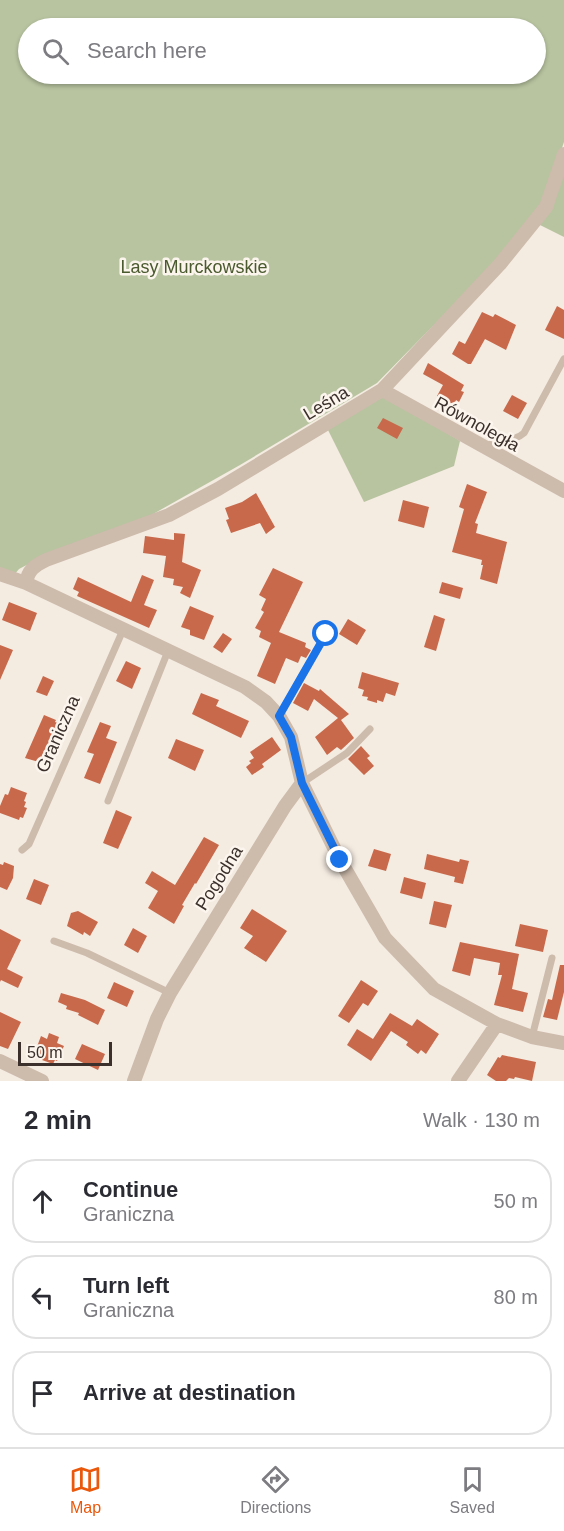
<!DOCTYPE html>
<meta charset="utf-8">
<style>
:root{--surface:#fff;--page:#f7f7f7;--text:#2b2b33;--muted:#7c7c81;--line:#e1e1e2;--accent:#ea580c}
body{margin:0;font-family:Arial,sans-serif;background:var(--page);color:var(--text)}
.scale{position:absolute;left:18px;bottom:15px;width:94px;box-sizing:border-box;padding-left:6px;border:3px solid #3b302b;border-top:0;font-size:16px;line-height:21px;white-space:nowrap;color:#3b302b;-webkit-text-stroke:4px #fbf5ee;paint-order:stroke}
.stop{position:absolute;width:18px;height:18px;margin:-14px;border:4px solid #1a73e8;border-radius:50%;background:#fff}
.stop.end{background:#1a73e8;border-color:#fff;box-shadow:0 2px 6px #0008}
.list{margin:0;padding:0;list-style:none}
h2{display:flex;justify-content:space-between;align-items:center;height:78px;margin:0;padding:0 24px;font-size:26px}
h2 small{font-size:20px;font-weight:400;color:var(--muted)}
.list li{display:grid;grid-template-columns:39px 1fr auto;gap:18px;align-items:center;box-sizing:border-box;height:84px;margin:0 12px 12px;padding:0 12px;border:2px solid var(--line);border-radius:24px}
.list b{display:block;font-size:22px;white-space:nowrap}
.list p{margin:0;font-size:20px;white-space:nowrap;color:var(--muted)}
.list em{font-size:20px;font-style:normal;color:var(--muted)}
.icon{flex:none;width:33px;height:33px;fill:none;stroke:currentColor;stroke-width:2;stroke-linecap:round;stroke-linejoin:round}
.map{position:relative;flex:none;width:564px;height:1081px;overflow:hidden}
.search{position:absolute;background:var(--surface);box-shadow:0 2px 4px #0004;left:18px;right:18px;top:18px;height:66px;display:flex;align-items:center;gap:15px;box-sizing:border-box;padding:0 21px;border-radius:33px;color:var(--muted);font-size:22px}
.sheet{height:366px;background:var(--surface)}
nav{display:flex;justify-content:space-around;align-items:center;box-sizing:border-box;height:84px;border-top:2px solid var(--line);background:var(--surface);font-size:16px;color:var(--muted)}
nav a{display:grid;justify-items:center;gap:3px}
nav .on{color:var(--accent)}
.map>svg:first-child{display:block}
</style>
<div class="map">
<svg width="564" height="1081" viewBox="0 0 564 1081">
<rect width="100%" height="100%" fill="#f4ebe1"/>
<path fill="#b8c4a0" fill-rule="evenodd" d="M0,0h564v142l-21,62 -65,76 -101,103 -137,82 -94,53 -104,39 -23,12 -5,6 -14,-6zM28,28h508v46h-508z
M564,165v72l-26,-13z
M385,396l75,45 -6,25 -90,36 -37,-74z"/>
<path fill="#c8694b" d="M557,306l7,4v29l-19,-9z
M482,312l11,5 2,-3 21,11 -10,25 -21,-11 -14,25h-3l-16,-10 7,-13 6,3z
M428,363l36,22 -3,6 3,1 -5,10 -3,-2 -2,5 -17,-9 6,-11 -20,-11z
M512,395l15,8 -9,16 -15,-8z
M383,418l20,10 -6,11 -20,-11z
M467,484l20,8 -12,31 3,1 -2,9 31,9 -10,42 -17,-5 3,-14h-2l1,-5 -30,-8 12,-43 -5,-2z
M256,493l19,34 -9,7 -6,-11 -29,10 -5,-13 3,-1 -4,-11 17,-6z
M403,500l26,7 -5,21 -26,-7z
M174,533l11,1 -3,28 19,8 -11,28 -10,-5 3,-6 -10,-2 1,-6 -11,-2 3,-21 -23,-3 2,-17 29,4z
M273,568l30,14 -24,50 27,11 -1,4 6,3 -5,8 -5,-2 -3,7 -12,-5 -11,26 -18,-8 14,-33 -12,-6 2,-6 -6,-3 9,-16 -3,-2 5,-11 -7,-4z
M142,575l12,5 -10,25 13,5 -8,18 -72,-32 2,-4 -6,-3 5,-12 53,25z
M442,582l21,6 -3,11 -21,-6z
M9,602l28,11 -7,18 -28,-11z
M190,606l24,10 -10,24 -14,-5v-5l-9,-3z
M434,615l11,4 -9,32 -12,-4z
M348,619l18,11 -9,15 -18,-11z
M223,633l9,6 -10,14 -9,-6z
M0,645l13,5 -13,30z
M126,661l15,7 -9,21 -16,-8z
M362,672l37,11 -4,13 -9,-3 -3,9 -6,-2v3l-10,-3 1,-3 -6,-1 2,-6 -6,-2z
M43,676l11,5 -7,15 -11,-4z
M304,683l15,8 1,-2 29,25 -8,6 13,18 -13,12 -4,-3 -10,8 -12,-18 23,-19 -24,-19 -6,12 -15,-8z
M201,693l18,7 -3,6 33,15 -8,17 -49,-24z
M44,715l12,5 -1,2 8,3 -1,3 3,1 -16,36 -24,-7z
M100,722l11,4 -5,12 11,4 -17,42 -16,-6 10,-24 -7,-2z
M272,737l9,13 -19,14 2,3 -12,8 -6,-8 5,-4 -2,-2 5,-3 -4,-6z
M176,739l28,11 -9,21 -27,-13z
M361,746l9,10 -3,2 7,8 -10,9 -16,-16z
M11,787l16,6 -3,8 2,1 -2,5 3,1 -4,10 -3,-1 -1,3 -19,-7v-7l5,-12 3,1z
M116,810l16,7 -14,32 -15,-6z
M204,837l15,8 -23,39 -1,-1 -13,22 2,1 -10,18 -26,-16 10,-17 -13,-8 7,-12 23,14z
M374,849l17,5 -5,17 -18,-5z
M427,854l32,8 1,-3 9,2 -6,23 -9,-2 1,-5 -31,-8z
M4,862l10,4 -1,12 -6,12 -7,-3v-23l3,1z
M404,877l22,6 -4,16 -22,-6z
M34,879l15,6 -8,20 -15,-6z
M434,901l18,4 -6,23 -17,-4z
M252,909l35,22 -21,31 -22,-14 9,-12 -13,-8z
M78,911l20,11 -8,14 -6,-4 -1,3 -16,-9 4,-13z
M520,924l28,6 -5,22 -28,-6z
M133,928l14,8 -9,17 -14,-8z
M0,929l21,11 -14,29 16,8 -5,11 -17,-8 -1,2z
M460,942l59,12 -7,35 16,4 -5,19 -29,-7 8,-30h-4l2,-12 -26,-5 -4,18 -18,-5z
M560,965h4v27l-7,28 -14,-3 5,-18 4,1z
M361,980l17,11 -10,15 -5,-3 -14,20 -11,-7z
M114,982l20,9 -7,16 -20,-9z
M61,993l24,7 20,10 -7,15 -20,-10 1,-2 -13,-4 1,-3 -9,-4z
M0,1012l21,10 -13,27 -8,-3z
M390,1013l22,13 5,-7 22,15 -13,20 -5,-4 -3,4 -12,-9 2,-3 -17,-11 -20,30 -24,-16 10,-16 16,10z
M49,1033l10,4 -2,6 7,3 -7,15 -2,-1 -2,4 -11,-4 2,-4 -9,-4 6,-16 6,3z
M82,1044l23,10 -7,16 -23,-11z
M502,1055l34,7 -4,19 -17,-4 -1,2 -5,-1 -3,3h-10l-9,-6 11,-18 2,1z"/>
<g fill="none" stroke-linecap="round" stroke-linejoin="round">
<path stroke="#cdbbac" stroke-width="7" d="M485,448c11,-11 27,-4 39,-15l40,-74
M279,716l47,-82
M302,783l45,-30 23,-24
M108,801l60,-150
M22,850l7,-6 94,-214
M54,941l33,12 83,40
M532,1037l20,-79"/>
<path stroke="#cdbbac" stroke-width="14" d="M382,390l182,101
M0,574l26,9 219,104 21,15 13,14 12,21 11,46 38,77 45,78 49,51 63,35 35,13 32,6
M26,583c2,-13 8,-17 20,-23l123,-45 49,-26 164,-99 118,-126 46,-57 18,-53
M0,1061l42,20
M134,1081l23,-62 13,-26 115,-187 17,-23
M458,1081l39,-57"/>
</g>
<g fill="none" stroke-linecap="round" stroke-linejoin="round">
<path stroke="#1a73e8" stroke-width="8" d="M326,634l-47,82 12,21 11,46 38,77"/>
</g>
<g text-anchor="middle" stroke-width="5" stroke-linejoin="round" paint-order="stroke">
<g font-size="18" fill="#4a5a2e" stroke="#fbf5ee">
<text x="194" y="273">Lasy Murckowskie</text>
</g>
<g font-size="18" fill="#3b302b" stroke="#fbf5ee">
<text transform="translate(326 403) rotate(-31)" y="6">Leśna</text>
<text transform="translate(477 424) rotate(29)" y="6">Równoległa</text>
<text transform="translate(58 734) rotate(-66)" y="6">Graniczna</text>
<text transform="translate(219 878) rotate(-58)" y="6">Pogodna</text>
</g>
</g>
</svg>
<div class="scale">50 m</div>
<div class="stop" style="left:326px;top:634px"></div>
<div class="stop end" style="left:340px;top:860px"></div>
<div class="search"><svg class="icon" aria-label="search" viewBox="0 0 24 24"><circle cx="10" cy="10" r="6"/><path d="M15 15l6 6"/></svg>Search here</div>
</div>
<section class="sheet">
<h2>2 min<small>Walk · 130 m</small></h2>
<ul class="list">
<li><svg class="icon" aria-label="ahead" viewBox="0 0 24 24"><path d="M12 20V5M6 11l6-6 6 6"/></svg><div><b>Continue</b><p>Graniczna</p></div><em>50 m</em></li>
<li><svg class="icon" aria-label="left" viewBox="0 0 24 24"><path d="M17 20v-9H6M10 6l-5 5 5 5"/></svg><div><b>Turn left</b><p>Graniczna</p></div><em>80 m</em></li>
<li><svg class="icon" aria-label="arrive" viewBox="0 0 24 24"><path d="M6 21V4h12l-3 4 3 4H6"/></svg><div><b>Arrive at destination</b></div></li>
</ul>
</section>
<nav>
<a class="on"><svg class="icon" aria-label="map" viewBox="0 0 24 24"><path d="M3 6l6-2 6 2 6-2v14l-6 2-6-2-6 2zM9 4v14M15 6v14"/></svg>Map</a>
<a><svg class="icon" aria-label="directions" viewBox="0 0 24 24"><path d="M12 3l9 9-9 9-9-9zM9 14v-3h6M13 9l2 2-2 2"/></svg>Directions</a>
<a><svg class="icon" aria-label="saved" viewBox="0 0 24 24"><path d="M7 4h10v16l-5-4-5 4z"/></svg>Saved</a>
</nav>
